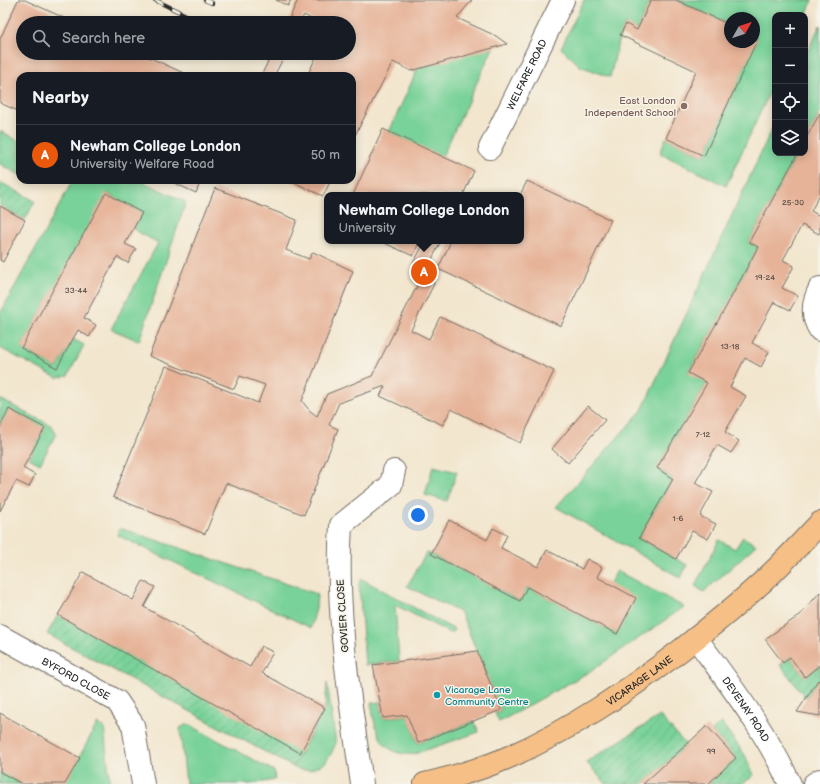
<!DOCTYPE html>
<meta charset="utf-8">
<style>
:root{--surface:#171b24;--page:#242831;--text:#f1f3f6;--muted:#9ea1a6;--line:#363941;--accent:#ea580c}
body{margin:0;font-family:"Balsamiq Sans",sans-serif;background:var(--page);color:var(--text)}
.controls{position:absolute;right:12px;top:12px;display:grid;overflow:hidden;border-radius:8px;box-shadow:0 2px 10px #0003}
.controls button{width:36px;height:36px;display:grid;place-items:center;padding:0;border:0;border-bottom:1px solid var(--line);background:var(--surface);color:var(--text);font:20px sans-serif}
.compass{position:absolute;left:724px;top:12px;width:36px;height:36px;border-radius:50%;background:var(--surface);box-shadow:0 2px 10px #0003;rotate:50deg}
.you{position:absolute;left:418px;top:515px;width:14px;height:14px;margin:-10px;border:3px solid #fff;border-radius:50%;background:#1a73e8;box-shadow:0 0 0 6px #1a73e833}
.badge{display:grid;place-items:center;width:26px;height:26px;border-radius:50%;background:var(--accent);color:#fff;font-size:13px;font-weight:700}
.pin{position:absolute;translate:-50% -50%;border:2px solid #fff;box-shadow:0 1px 4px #0006}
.popup{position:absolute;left:324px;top:192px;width:200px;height:52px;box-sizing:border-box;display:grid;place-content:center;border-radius:8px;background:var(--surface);filter:drop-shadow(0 1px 3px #0005);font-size:13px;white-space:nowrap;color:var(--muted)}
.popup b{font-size:15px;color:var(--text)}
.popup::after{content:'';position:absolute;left:50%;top:100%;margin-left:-8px;border:8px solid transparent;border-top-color:var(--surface)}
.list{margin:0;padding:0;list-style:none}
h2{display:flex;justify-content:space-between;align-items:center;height:52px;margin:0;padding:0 16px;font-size:17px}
h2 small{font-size:13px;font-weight:400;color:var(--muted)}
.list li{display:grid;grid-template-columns:26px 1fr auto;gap:12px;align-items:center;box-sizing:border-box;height:60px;padding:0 16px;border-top:1px solid var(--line)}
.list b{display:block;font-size:15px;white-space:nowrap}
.list p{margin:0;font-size:13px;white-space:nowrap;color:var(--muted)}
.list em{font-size:13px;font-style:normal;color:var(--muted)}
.icon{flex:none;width:22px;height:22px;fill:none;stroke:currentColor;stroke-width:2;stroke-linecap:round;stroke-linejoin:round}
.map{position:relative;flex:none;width:820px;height:784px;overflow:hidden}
.search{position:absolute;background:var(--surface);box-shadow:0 2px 10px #0003;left:16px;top:16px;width:340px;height:44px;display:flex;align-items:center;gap:10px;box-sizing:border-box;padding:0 14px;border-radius:22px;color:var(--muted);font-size:15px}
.panel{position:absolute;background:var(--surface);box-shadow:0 2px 10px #0003;left:16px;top:72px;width:340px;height:112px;border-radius:12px}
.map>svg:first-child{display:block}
</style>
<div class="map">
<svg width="820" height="784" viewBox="0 0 820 784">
<defs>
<pattern id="garden-furrows" width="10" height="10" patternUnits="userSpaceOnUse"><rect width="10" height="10" fill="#79d299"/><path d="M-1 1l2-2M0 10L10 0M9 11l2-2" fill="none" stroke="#69b484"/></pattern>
</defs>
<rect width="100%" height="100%" fill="#f7f3e8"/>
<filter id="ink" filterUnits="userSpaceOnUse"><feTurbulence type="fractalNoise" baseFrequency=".025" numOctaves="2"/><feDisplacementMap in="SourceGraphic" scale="8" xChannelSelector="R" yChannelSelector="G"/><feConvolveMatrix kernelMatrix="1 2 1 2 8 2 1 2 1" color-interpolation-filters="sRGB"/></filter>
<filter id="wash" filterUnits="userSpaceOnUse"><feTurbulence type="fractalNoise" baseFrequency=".012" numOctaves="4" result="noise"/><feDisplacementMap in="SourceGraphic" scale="16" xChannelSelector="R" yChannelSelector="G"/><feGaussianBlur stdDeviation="0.9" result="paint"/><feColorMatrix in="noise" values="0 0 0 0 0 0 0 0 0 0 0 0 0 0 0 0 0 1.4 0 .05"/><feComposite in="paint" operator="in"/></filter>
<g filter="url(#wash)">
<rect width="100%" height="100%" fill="#f2e6ce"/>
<path fill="#79d299" stroke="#527e62" d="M584,0h67l-14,30 -12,-6 -5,11 -10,42 -30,-11 -19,-18z
M676,0h137l-8,17v-2h-30v66l-49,105 -66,-33 6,-15 38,18 53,-118 -3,-2v-18h-24v7z
M820,25v88l-15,27v-83z
M494,46l-52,111 -53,-25 29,-64z
M775,122v31h23l-49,89 9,5 -32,60 -38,65 19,11 -50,85 16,11 -34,59 48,27 -6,13 -125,-71 86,-97z
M0,131l20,11v33l-20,-11z
M73,180h66l47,22 -47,139 -28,-12 47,-86 -25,-14 9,-16 -35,-20 -86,155 36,20 16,-29 11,6 -16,31 -11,2 -57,-30v-34z
M0,399l52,27 4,8 -16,30 -11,-6 15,-30 -35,-19 -9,17z
M433,466l24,6 -10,29 -22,-6z
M120,528l197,66 -1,14 -5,20 -194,-93z
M743,537l13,8 -52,47 -9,-6 24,-46 16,9z
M427,552l93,49 7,-14 90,47 -8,-50 8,-13 67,36 -93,64 -92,51 -4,-9 6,-3 -40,-97 -54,-27z
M362,579l93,51 -5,3 -55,-28 4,56 -34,4 -6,-82z
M327,682l9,61 -5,11 -6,9 -15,7h-9l-8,-3 32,-59z
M380,702l3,16 24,-3 11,28 56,-22 5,11 -65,22c-34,3 -39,-25 -43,-51z
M97,724l7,3 6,57h-45z
M188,724l86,47 1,9 -25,4h-64l-6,-56z"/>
<path fill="url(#garden-furrows)" stroke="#527e62" d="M0,182l35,19 -10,19 -25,-14z
M58,615l243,137 -8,15 -246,-133z
M790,657l15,20 15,-12v16l-2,-1 -12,18 -26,-33z
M660,716l26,29 -43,39h-37l-20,-22z
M721,722l24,33 9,20 -12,9h-34l28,-26 -24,-27z
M0,772l22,12h-22z"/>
<g id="blocks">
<path fill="#e6b398" d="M18,0h7l50,23h-52v30h117l50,23h-170v36l-20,-9v-64z
M276,0h15l-3,6z
M298,0h174l-15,18 39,18 11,8 -96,27 -18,-9 -41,79v-65h-45l11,-23h31v-30h-30l-15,-8 -4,8h-13z
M651,0h25l54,25v17h24v-6l4,2 -54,118 -38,-18 30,-67 -76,-36 6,-11 11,6z
M272,53h14l-12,23h-13z
M820,113v81l-9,17 9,5v16l-1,2 -17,-9 -19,35 11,6 -12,22 16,8 -8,14 -16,-8 -22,41 17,9 -8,15 -16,-9 -15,29 16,9 -21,36 14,9 -8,12 -14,-8 -22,38 18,9 -13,24 16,8 -8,15 -16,-8 -16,28 -37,-21 34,-59 -16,-11 50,-85 -19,-10 38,-66 32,-60 -9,-5 49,-89h7v-13z
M383,129l91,42 -11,24h-110z
M168,180h33l-5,13z
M289,180h42l-8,16z
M527,181l84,39 -50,106 -123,-57 13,-28h70l-1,-46z
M215,188l82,32 -11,30 23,9 4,-7 40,19 -51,130 7,9 8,6 10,-22 45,-18 47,-94 -6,-18 12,-23h16l-12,24 5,19 -23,46 18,9 11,-22 114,54 -34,72 -69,-34 -8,16 -63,-29 5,-10 -46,17 -10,22 9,4 -34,86 -78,-32 -21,51 -92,-37 53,-131 92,37 7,-18 -25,-9 -6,13 -85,-33z
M106,193l36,20 -17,31 11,5 -8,14 -11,-6 -33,61 12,7 -7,12 -11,-7 -21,38 -36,-20z
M0,206l25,14 -22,42 -3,-2z
M380,241h40l-7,15z
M588,406l17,14 -37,43 -16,-14z
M9,409l36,19 -22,40 12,7 -6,12 -13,-6 -16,30v-85z
M449,520l38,20 6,-12 14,7 -6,13 37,19 9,-17 35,19 5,-10 15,8 -5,10 39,21 -19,36 -90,-47 -7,14 -89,-47z
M83,572l50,28 10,-19 12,6 -11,20 106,60 11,-21 12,6 -11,21 63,35 -25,45 -242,-138z
M820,592v73l-15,12 -15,-20 -7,6 -18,-24 35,-24z
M477,651l24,59 -83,33 -11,-28 -24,3 -10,-53z
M818,680l2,1v35l-23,-4z
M0,713l80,45 -15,26h-43l-22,-12z
M707,726l29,32 -28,26h-65z"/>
</g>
</g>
<g filter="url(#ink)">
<use href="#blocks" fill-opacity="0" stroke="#716c64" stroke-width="1"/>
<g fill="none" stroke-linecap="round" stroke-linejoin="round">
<defs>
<g id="minor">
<path id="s1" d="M490,148l73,-148"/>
<path d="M820,288c-8,15 -9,28 0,42"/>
<path id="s2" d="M0,636l117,65 16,24 10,59"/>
<path id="s3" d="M696,638c34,47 70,93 94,146"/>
<path d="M362,784c-12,-85 -27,-172 -21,-259l50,-40 3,-14"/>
<path d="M814,784l6,-4"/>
</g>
<g id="major">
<path id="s4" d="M425,784c29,-7 57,-15 84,-27 63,-28 117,-65 172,-107 33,-26 67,-53 97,-83 14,-14 28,-29 42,-44"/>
</g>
</defs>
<use href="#minor" stroke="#716c64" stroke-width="24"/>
<use href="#major" stroke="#716c64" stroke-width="24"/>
<use href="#minor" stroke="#fff" stroke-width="22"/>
<use href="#major" stroke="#f5bf86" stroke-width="22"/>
<defs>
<path id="rail" d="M155,0l41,20
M205,0l7,3"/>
</defs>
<use href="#rail" stroke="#2b2b2b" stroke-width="4.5"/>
<use href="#rail" stroke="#f7f3e8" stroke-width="3" stroke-dasharray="9" stroke-linecap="butt"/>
</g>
</g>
<circle fill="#8d6e63" stroke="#f7f3e8" stroke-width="1.5" cx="684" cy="106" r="4"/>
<circle fill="#0f9aa8" stroke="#f7f3e8" stroke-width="1.5" cx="437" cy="695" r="4"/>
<g text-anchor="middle" stroke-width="3" stroke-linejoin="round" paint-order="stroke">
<g font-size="8" fill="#5a4d46">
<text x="793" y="205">25-30</text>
<text x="765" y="280">19-24</text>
<text x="76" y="293">33-44</text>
<text x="730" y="349">13-18</text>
<text x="703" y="437">7-12</text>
<text x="678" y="521">1-6</text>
<text x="711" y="754">99</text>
</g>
<g font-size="10" fill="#2b2b2b" stroke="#f7f3e8">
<text dy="4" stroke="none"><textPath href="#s1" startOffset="82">WELFARE ROAD</textPath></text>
<text transform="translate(342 616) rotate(-94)" y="4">GOVIER CLOSE</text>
<text dy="4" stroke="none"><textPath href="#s2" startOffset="87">BYFORD CLOSE</textPath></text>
<text dy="4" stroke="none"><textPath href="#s4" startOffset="240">VICARAGE LANE</textPath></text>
<text dy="4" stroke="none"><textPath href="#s3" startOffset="87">DEVENAY ROAD</textPath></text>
</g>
<g font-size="10" fill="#785e54" stroke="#f7f3e8" text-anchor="end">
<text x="676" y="104">East London<tspan x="676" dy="12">Independent School</tspan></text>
</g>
<g font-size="10" fill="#0d838f" stroke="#f7f3e8" text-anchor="start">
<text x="445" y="693">Vicarage Lane<tspan x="445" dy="12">Community Centre</tspan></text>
</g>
</g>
</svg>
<div class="controls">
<button>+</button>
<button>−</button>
<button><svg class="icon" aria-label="locate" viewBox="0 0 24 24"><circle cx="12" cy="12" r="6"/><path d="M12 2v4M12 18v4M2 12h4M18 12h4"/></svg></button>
<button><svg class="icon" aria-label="layers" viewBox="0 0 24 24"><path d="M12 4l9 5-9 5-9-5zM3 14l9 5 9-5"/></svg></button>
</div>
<svg class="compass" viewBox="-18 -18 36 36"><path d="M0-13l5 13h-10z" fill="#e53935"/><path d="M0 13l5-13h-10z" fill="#9ea1a6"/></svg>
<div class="you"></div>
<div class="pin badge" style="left:424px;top:272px">A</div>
<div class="popup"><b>Newham College London</b>University</div>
<div class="search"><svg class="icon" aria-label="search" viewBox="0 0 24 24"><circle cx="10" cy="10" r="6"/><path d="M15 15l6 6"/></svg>Search here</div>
<section class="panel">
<h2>Nearby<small></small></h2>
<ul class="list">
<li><span class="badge">A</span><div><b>Newham College London</b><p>University · Welfare Road</p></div><em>50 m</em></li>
</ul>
</section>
</div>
